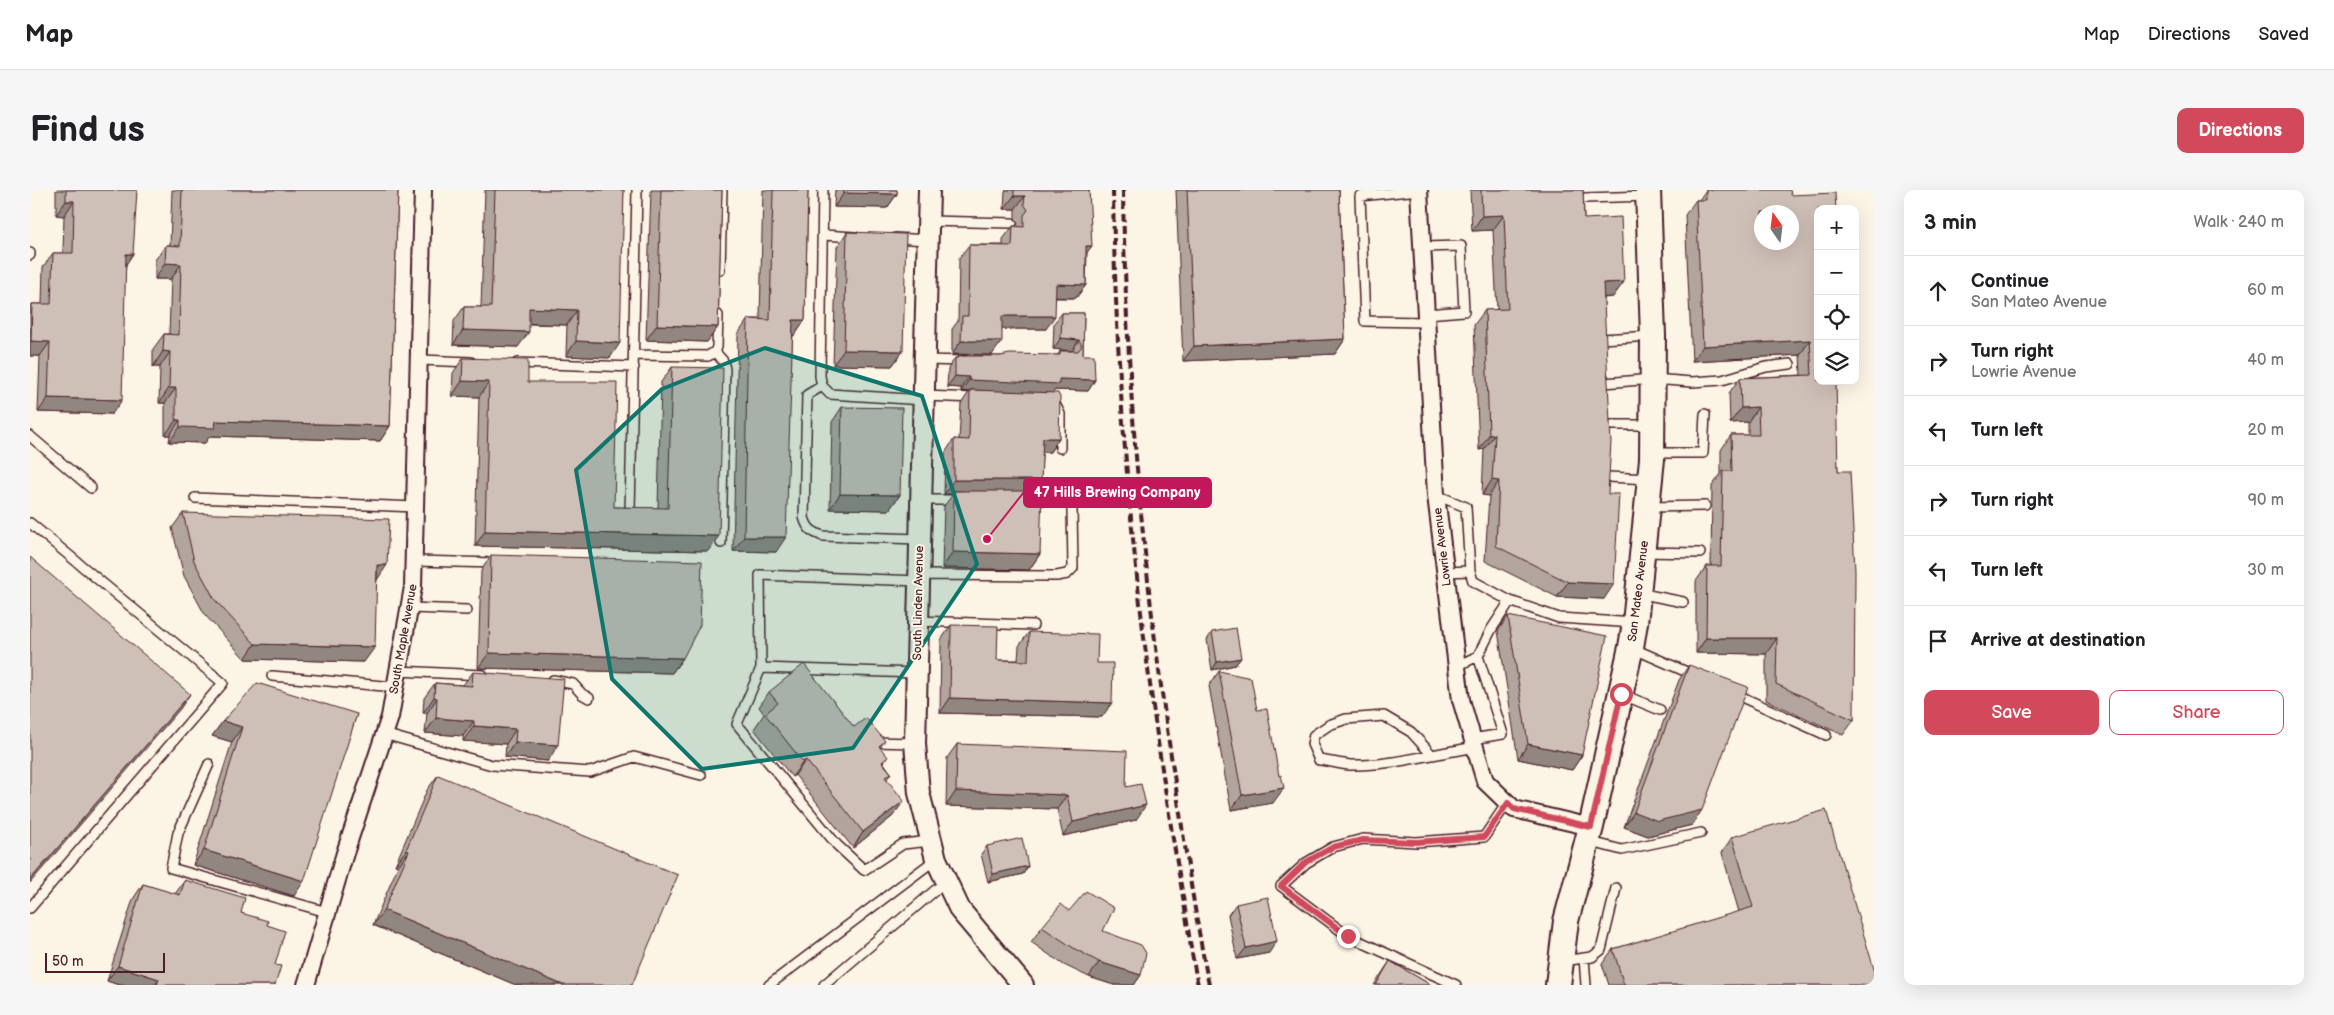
<!DOCTYPE html>
<meta charset="utf-8">
<style>
:root{--surface:#fff;--page:#f6f6f6;--text:#202124;--muted:#757577;--line:#e0e0e0;--accent:#d1495b}
body{margin:0;font-family:"Balsamiq Sans",sans-serif;background:var(--page);color:var(--text)}
.controls{position:absolute;right:15px;top:15px;display:grid;overflow:hidden;border-radius:10px;box-shadow:0 5px 20px #0002}
.controls button{width:45px;height:45px;display:grid;place-items:center;padding:0;border:0;border-bottom:1px solid var(--line);background:var(--surface);color:var(--text);font:25px sans-serif}
.compass{position:absolute;left:1724px;top:15px;width:45px;height:45px;border-radius:50%;background:var(--surface);box-shadow:0 5px 20px #0002;rotate:346deg}
.scale{position:absolute;left:15px;bottom:12px;width:120px;box-sizing:border-box;padding-left:5px;border:2px solid #4a1f2b;border-top:0;font-size:14px;line-height:18px;white-space:nowrap;color:#4a1f2b;-webkit-text-stroke:4px #fcf5e5;paint-order:stroke}
.stop{position:absolute;width:15px;height:15px;margin:-11px;border:4px solid #d1495b;border-radius:50%;background:#fff}
.stop.end{background:#d1495b;border-color:#fff;box-shadow:0 1px 5px #0008}
.list{margin:0;padding:0;list-style:none}
h2{display:flex;justify-content:space-between;align-items:center;height:65px;margin:0;padding:0 20px;font-size:21px}
h2 small{font-size:16px;font-weight:400;color:var(--muted)}
.list li{display:grid;grid-template-columns:32px 1fr auto;gap:15px;align-items:center;box-sizing:border-box;height:70px;padding:0 20px;border-top:1px solid var(--line)}
.list b{display:block;font-size:19px;white-space:nowrap}
.list p{margin:0;font-size:16px;white-space:nowrap;color:var(--muted)}
.list em{font-size:16px;font-style:normal;color:var(--muted)}
.actions{display:flex;gap:10px;padding:15px 20px}
.actions a{flex:1;padding:11px 0;border:1px solid var(--accent);border-radius:10px;text-align:center;font-size:18px;color:var(--accent)}
.actions .main{background:var(--accent);color:#fff}
.icon{flex:none;width:28px;height:28px;fill:none;stroke:currentColor;stroke-width:2;stroke-linecap:round;stroke-linejoin:round}
.map{position:relative;flex:none;width:1844px;height:795px;overflow:hidden;border-radius:10px}
header{display:flex;align-items:center;gap:30px;box-sizing:border-box;height:70px;padding:0 25px;background:var(--surface);border-bottom:1px solid var(--line)}
header strong{font-size:24px}
nav{display:flex;gap:28px;margin-inline-start:auto;font-size:18px}
.intro{display:flex;align-items:center;justify-content:space-between;box-sizing:border-box;height:120px;padding:0 30px}
h1{margin:0;font-size:35px}
.button{padding:12px 22px;border-radius:10px;background:var(--accent);color:#fff;font-size:18px;font-weight:700}
main{display:flex;gap:30px;padding:0 30px}
aside{flex:1;background:var(--surface);border-radius:10px;box-shadow:0 5px 20px #0002}
.map>svg:first-child{display:block}
</style>
<header>
<strong>Map</strong>
<nav><a>Map</a><a>Directions</a><a>Saved</a></nav>
</header>
<div class="intro"><h1>Find us</h1><a class="button">Directions</a></div>
<main>
<div class="map">
<svg width="1844" height="795" viewBox="0 0 1844 795">
<rect width="100%" height="100%" fill="#fcf5e5"/>
<filter id="ink" filterUnits="userSpaceOnUse"><feTurbulence type="fractalNoise" baseFrequency=".02" numOctaves="2"/><feDisplacementMap in="SourceGraphic" scale="10" xChannelSelector="R" yChannelSelector="G"/><feConvolveMatrix kernelMatrix="1 2 1 2 8 2 1 2 1" color-interpolation-filters="sRGB"/></filter>
<g filter="url(#ink)">
<g fill="none" stroke-linecap="round" stroke-linejoin="round">
<defs>
<path id="service" d="M793,0l-3,186 2,10 8,8 94,6
M1389,0l-59,6 5,125 61,1
M1555,8l63,-2
M898,31l84,2
M793,45l32,2
M865,48l32,2
M1392,57l39,-1 3,65 -38,3
M0,63v2
M690,80l2,-80
M1571,154v-5l52,-3
M685,162l8,9 2,8 -4,174
M604,165l74,1 7,-4 2,-5 1,-32
M390,170l51,2
M895,170l40,1
M487,173l117,4
M1573,187l1,6 49,-4 39,3 30,-2 44,-13 24,-3
M792,196l-15,9 -3,122c3,12 8,15 19,19l97,3
M894,206l52,2
M1025,214l5,10v34
M1575,235h47
M0,246l61,52
M1623,263h50l2,-39
M1577,287l43,2
M1406,305l30,12 4,64 3,10 37,20 49,17 76,5
M165,308l221,9
M891,310h37
M1617,317l58,-1
M600,322l7,-322
M0,333l193,160 -193,225
M1613,362l57,1
M384,371l83,2
M1415,382l25,-1
M889,385l138,1 10,-2 6,-6 -1,-60 -7,-8h-34
M889,391l-159,-6 1,93 -24,56 100,121 27,25 39,-26 27,-3
M1608,403l45,9
M380,418l57,2
M888,431l115,4
M1602,458l64,28
M1427,476l21,-10 13,-26 19,-29
M731,478l156,5
M368,481l85,4
M242,486l123,11
M523,490l20,4 9,10 7,4
M1591,504l39,16
M1705,504l91,41
M354,544l108,31 98,7 44,-15 67,18
M1442,549l31,-5 -25,-78
M843,552l42,1
M1402,565l-21,-23 -27,-16 -38,3 -17,6 -15,10 -2,9 7,16c10,1 21,4 31,5 34,1 69,-8 103,-14h1l21,-4
M179,574l-31,69 -7,35 156,44
M1557,651l35,9 79,-17
M1554,768l2,27
M1532,771l30,-4 9,-7 15,-62
M739,795l167,-126
M794,795l122,-104
M1426,795l-108,-49 -67,-50 25,-23 27,-16 30,-8 53,3 68,-5 23,-34"/>
<path id="minor" d="M1389,0l17,305 25,205 24,81 29,28 77,18
M276,795l39,-132 45,-136 23,-130 10,-397"/>
<path id="tertiary" d="M899,0l-14,553 4,50 17,66 24,51 63,75"/>
<path id="secondary" d="M1528,795l8,-64 25,-94 40,-180 4,-24 17,-164 1,-123 -5,-146"/>
</defs>
<use href="#service" stroke="#4a1f2b" stroke-width="12"/>
<use href="#minor" stroke="#4a1f2b" stroke-width="20"/>
<use href="#tertiary" stroke="#4a1f2b" stroke-width="24"/>
<use href="#secondary" stroke="#4a1f2b" stroke-width="28"/>
<use href="#service" stroke="#fcf5e5" stroke-width="9"/>
<use href="#minor" stroke="#fcf5e5" stroke-width="16"/>
<use href="#tertiary" stroke="#fcf5e5" stroke-width="20"/>
<use href="#secondary" stroke="#fcf5e5" stroke-width="24"/>
<path stroke="#4a1f2b" stroke-width="4" stroke-dasharray="8 4" stroke-linecap="butt" d="M1083,0c3,230 27,458 66,684 7,37 11,74 19,111
M1093,0c3,207 23,413 56,617 9,59 18,119 30,178"/>
</g>
<path fill="#b2a59d" stroke="#4a1f2b" d="M26,0h81l-11,75 -14,149 -74,-2 2,-56h-10v-49l2,-3h10l1,-37 10,-14h10l1,-37 -8,-1z
M142,0h226l-8,236 -10,15 -170,-5 -5,7 -36,-1 1,-7h-5v-32h-6l1,-36h-7v-18l11,-15h5l2,-55h-16v-19l11,-15h4z
M455,0h139l-14,168 -44,-2 1,-31 -38,-1 -11,23 -65,-2 1,-24 10,-14h17z
M621,0h71l-4,137 -11,15 -61,-2z
M733,0h45l-3,130 -10,15h-2l-17,217 -43,-1 5,-217 10,-15h12z
M805,0h62v4l-10,14 -53,-1z
M976,0h83l-3,95 -10,13h-20l-10,31h-44l-10,26 -40,-1v-25l6,-8 1,-63 10,-13h34v-6l10,-13h3l2,-2 -3,-6v-9h-11l1,-18z
M1146,0h163l6,149 -10,15 -152,7z
M1440,0h113l1,29 29,78 -9,1v301l-47,-2 -72,-36 4,-65 -7,-1 2,-46 -5,1 -5,-125 11,-15h12l-4,-80 -21,1z
M1676,0l85,5 27,14 20,262 16,249 -11,15 -77,-35v-46l-70,-1v-72l11,-15h4l1,-80 9,-12v-24l10,-15h17v-13l-18,1 -1,-30 11,-15 61,-3 -1,-20 -108,6 -7,-146 11,-15h3z
M817,42l56,119 -11,15 -59,-1 4,-118z
M1032,123h22l-1,42 12,25 -7,11 -33,-1 -3,3 7,45 -9,14h-8l-1,28 -8,11 7,63 -11,16 -87,-2 2,-62 9,-12h-9l1,-41 9,-14 5,1 2,-36 8,-12 -8,-1v-3l-14,-1 1,-18 7,-11h3l1,-2h42l57,-1 2,-4h10l-17,-2 1,-26z
M433,168l65,24 86,125 44,1 3,-126 11,-15 36,184 -233,-5 4,-149 -27,-1 1,-23z
M812,217l58,88 -11,15 -59,-1 2,-87z
M153,323l194,67 -13,82 -119,-3 -40,-44 -21,-39 -12,-48z
M461,365l192,103 -11,15 -194,-5 3,-97z
M1478,426l74,139 -10,15 -54,-11 -20,-128z
M921,435l46,35h21l1,-14 10,-14 68,31 5,54 -162,-4 1,-73z
M1182,442l29,26 -6,7 -23,5 -5,-30z
M1659,475l3,160 -44,11 -24,-9 55,-147z
M1189,481l38,39 22,66 -6,27 -42,7 -22,-124z
M443,482l75,89 -43,-4 1,-13 -43,-3v-5l-38,-3 2,-20h-4l1,-15 11,-15 28,2z
M739,502l85,35 31,14 -5,6 4,16 7,10 -4,6 6,37 -40,32 -58,-73 -3,2 -38,-48 10,-15 -5,-7z
M327,524l-63,182 -101,-31 39,-123 -20,-6 11,-15z
M927,554l169,43 10,33 -73,16 -6,-27 -111,-3 1,-48z
M408,585l194,210h-116l-143,-60 25,-59 -3,-1 32,-75z
M1702,647l142,148h-265l-7,-21 11,-15 126,-37 -17,-59z
M957,656l41,20 -5,8 -35,8 -7,-28z
M155,690l56,33 26,12 8,40v20h-156l-12,-4 26,-82 10,-15 32,10z
M1206,714l33,49 -32,6 -9,-44z
M1039,721l34,20 38,44 -7,10h-20l-25,-8 -25,-12 -33,-23 11,-15z
M1360,771l41,24h-57z"/>
<path fill="#918680" stroke="#4a1f2b" d="M814,3l53,1 -10,14 -53,-1z
M984,6h11l-10,13h-11z
M36,11h8l-10,15 -8,-1z
M1474,25l-11,15 -21,1 10,-15z
M1056,56h6l-10,13z
M96,64h7l-10,15z
M135,73l16,1 -10,15h-16z
M1594,92l-11,15 -20,1 10,-15z
M1026,94l30,1 -10,13 -29,-1z
M499,118l48,2 -10,15 -48,-2z
M972,126h53l-9,13h-53z
M763,130h12l-10,15h-12z
M627,135l61,2 -11,15 -61,-2z
M433,140l66,2 -11,15 -65,-2z
M1031,148l18,2 -7,11 -19,-2z
M1315,149l-10,15 -152,7 11,-15z
M1780,150l-10,15 -108,6 11,-15z
M1,151l19,1 -10,14h-10v-14z
M546,151l44,2 -10,15 -44,-2z
M931,151h41l-10,14 -40,-1z
M814,160l59,1 -11,15 -59,-1z
M133,161l7,1 -10,15h-7z
M925,186l14,1 -8,11 -14,-1z
M1029,189l36,1 -7,11 -33,-1 -4,5 -81,-5 -1,2 -8,-1 8,-11z
M432,191l27,1 -10,15 -27,-1z
M139,198h7l-11,15h-6z
M18,208l74,2 -10,14 -74,-2z
M1728,217l-10,15 -18,1 11,-15z
M146,230h4l-10,15h-5z
M186,231l174,5 -10,15 -170,-5 -5,7 -36,-1 11,-15z
M1465,244l-11,15 -5,1 10,-15z
M1013,248h16l-9,14h-17z
M924,290h87l-9,14 -78,-3 -1,3h-9z
M1462,290l7,1 -10,15 -7,-1z
M810,304l60,1 -11,15 -59,-1z
M455,341l234,5 -11,15 -233,-5z
M714,347h42l-10,15 -43,-1z
M923,362l87,2 -11,16 -87,-2z
M347,375h10l-10,15z
M1538,392l46,2 -10,15 -47,-2z
M1676,448h71l-11,16 -70,-1z
M225,454l120,3 -11,15 -119,-3z
M459,463l194,5 -11,15 -194,-5z
M1211,468l-6,7 -23,5 5,-8z
M160,504l-10,15 -150,174v-3z
M404,507l3,1 -10,15h-4z
M920,508l162,5 -10,14 -162,-4z
M406,528l38,3 -11,15 -38,-3z
M193,531l19,6 -10,15 -20,-6z
M444,536l42,3 -10,15 -43,-3z
M485,552l43,3 -10,16 -43,-4z
M1498,554l54,11 -10,15 -54,-11z
M776,570l-11,15 -3,2 11,-15z
M1254,598l-11,15 -42,7 11,-15z
M926,601l111,4 -10,14 -111,-3z
M874,611l-11,15 -40,32 10,-16z
M1116,615l-10,15 -73,16 10,-14z
M1672,620l-10,15 -44,11 -24,-9 10,-15z
M174,660l100,31 -10,15 -101,-31z
M376,660l3,1 -11,15 -3,-1z
M998,676l-5,8 -35,8 5,-8z
M354,720l179,75h-47l-143,-60z
M1247,751l-8,12 -32,6 9,-11z
M1069,772l42,13 -7,10h-20l-25,-8z
M88,776l41,13 -4,6h-36l-12,-4z"/>
<path fill="#cfc0b7" stroke="#4a1f2b" fill-rule="evenodd" d="M36,0h71l-4,64h-7l-4,146 -74,-2 2,-56 -19,-1 1,-37h19l2,-51h20l1,-52h-8z
M152,0h216l-8,236 -174,-5 -1,7 -35,-1v-7h-4v-32h-7l1,-36 -7,-1 1,-17 15,1 2,-71 -16,-1 1,-18 14,1z
M465,0h129l-4,153 -44,-2 1,-31 -48,-2v24l-66,-2 1,-23h27z
M631,0h61l-4,137 -61,-2z
M743,0h35l-3,130h-12l-7,217h-42l4,-218 22,1z
M814,0h53v4l-53,-1z
M984,0h75l3,56h-6v39l-30,-1 -1,32h-53v25h-41l1,-25h6l1,-71 43,1 1,-20 11,1v-12l4,-5 -4,-6 1,-8h-11z
M1157,0h152l6,149 -151,7z
M1451,0h102l1,29 37,-2 3,65 -21,1 8,159 -3,52h11l-5,90 -46,-2 -72,-36 3,-65 -7,-1 3,-46 -6,1 -4,-125 23,-1 -4,-94 -22,1z
M1676,0h84l1,5 44,-2 1,16h-18v172h18l2,90h12l5,100 -1,149 -78,-36 1,-46h-71l1,-72h14l2,-95h9l-1,-36h28l-1,-28 -17,1 -1,-30 72,-3 -2,-35 -107,6 -7,-146h10zM1732,22h30v30h-30z
M817,42l59,2 -3,117 -59,-1z
M1032,123h22l-1,42h11l1,25 -36,-1v5l-90,-4v-3l-14,-1v-18h4v-2h42l8,-2 51,1v-4h18l4,-5 -3,-6 -18,-2z
M433,168l65,2v22h89l-3,125 54,1 4,-141 51,1 -4,168 -234,-5 4,-149 -27,-1z
M940,200l88,3 2,4 -1,41h-16l-2,42h-87v-41l15,1z
M812,217l60,1 -2,87 -60,-1z
M924,301h88l-2,63 -87,-2z
M153,323l206,6 -2,46h-10l-2,82 -120,-3 -40,-44 -21,-39z
M461,365l211,6 -2,64 -17,33 -194,-5z
M0,367l160,137 -160,186z
M1478,426l99,20 -25,119 -54,-11z
M921,435l47,1 -1,34 31,1 1,-29 69,2 -1,29h16l-1,40 -162,-5z
M1206,438l5,30 -24,4 -5,-30z
M774,474l50,63 12,-9 19,23 -6,5 9,11 -6,5 9,11 -6,4 19,24 -41,31 -57,-72 -3,2 -38,-48 13,-11 -9,-11z
M1659,475l59,22 -46,123 -44,11 -24,-9z
M1189,481l32,7 6,32 10,-1 12,67 2,-1 3,13 -42,7z
M443,482l91,7 -6,66 -43,-3 1,-13 -42,-3v-5l-38,-3 1,-20 -3,-1 1,-14 37,3z
M227,493l100,31 -53,167 -100,-31 38,-123 -19,-6z
M927,554l170,7 -1,36 15,-3 5,21 -73,17 -6,-27 -111,-4z
M408,585l240,100 -46,110h-69l-179,-75 25,-59 -3,-1z
M1796,620l48,159v16h-250l-11,-36 140,-42 -21,-70z
M992,648l6,28 -35,8 -6,-28z
M155,690l60,18 -4,15 27,8 -1,4 18,6 -10,34 6,1 -6,19h-118l2,-6 -41,-13 25,-82 37,11z
M1056,701l28,17 -11,23 38,14 5,8 -5,22 -42,-13 -24,-13 -33,-22 19,-23 8,7z
M1238,707l9,44 -31,7 -10,-44z
M1360,771l41,24h-55z"/>
</g>
<g fill="none" stroke-linecap="round" stroke-linejoin="round" filter="url(#ink)">
<path stroke="#d1495b" stroke-width="6" d="M1318,746l-67,-50 25,-24 27,-15 30,-7 53,2 68,-5 24,-34 6,6 77,18 30,-133"/>
</g>
<path fill="#0f766e" fill-opacity="0.2" stroke="#0f766e" stroke-width="4" stroke-linejoin="round" d="M735,158l157,48 55,168 -124,184 -151,21 -90,-90 -36,-209 86,-81z"/>
<g text-anchor="middle" stroke-width="4" stroke-linejoin="round" paint-order="stroke">
<g font-size="12" fill="#4a1f2b" stroke="#fcf5e5">
<text transform="translate(1412 357) rotate(-97)" y="4">Lowrie Avenue</text>
<text transform="translate(1608 401) rotate(-83)" y="4">San Mateo Avenue</text>
<text transform="translate(888 413) rotate(-89)" y="4">South Linden Avenue</text>
<text transform="translate(373 449) rotate(-80)" y="4">South Maple Avenue</text>
</g>
</g>
<path fill="none" stroke="#c2185b" stroke-width="2" d="M957 349L994 302"/>
<circle fill="#c2185b" stroke="#fcf5e5" stroke-width="2" cx="957" cy="349" r="5"/>
<rect fill="#c2185b" stroke="#c2185b" stroke-width="2" x="994" y="288" width="187" height="29" rx="5"/>
<g font-size="14" text-anchor="middle" font-weight="bold" fill="#fff">
<text x="1087" y="307">47 Hills Brewing Company</text>
</g>
</svg>
<div class="controls">
<button>+</button>
<button>−</button>
<button><svg class="icon" aria-label="locate" viewBox="0 0 24 24"><circle cx="12" cy="12" r="6"/><path d="M12 2v4M12 18v4M2 12h4M18 12h4"/></svg></button>
<button><svg class="icon" aria-label="layers" viewBox="0 0 24 24"><path d="M12 4l9 5-9 5-9-5zM3 14l9 5 9-5"/></svg></button>
</div>
<svg class="compass" viewBox="-18 -18 36 36"><path d="M0-13l5 13h-10z" fill="#e53935"/><path d="M0 13l5-13h-10z" fill="#757577"/></svg>
<div class="scale">50 m</div>
<div class="stop" style="left:1591px;top:504px"></div>
<div class="stop end" style="left:1318px;top:746px"></div>
</div>
<aside>
<h2>3 min<small>Walk · 240 m</small></h2>
<ul class="list">
<li><svg class="icon" aria-label="ahead" viewBox="0 0 24 24"><path d="M12 20V5M6 11l6-6 6 6"/></svg><div><b>Continue</b><p>San Mateo Avenue</p></div><em>60 m</em></li>
<li><svg class="icon" aria-label="right" viewBox="0 0 24 24"><path d="M7 20v-9h11M14 6l5 5-5 5"/></svg><div><b>Turn right</b><p>Lowrie Avenue</p></div><em>40 m</em></li>
<li><svg class="icon" aria-label="left" viewBox="0 0 24 24"><path d="M17 20v-9H6M10 6l-5 5 5 5"/></svg><div><b>Turn left</b></div><em>20 m</em></li>
<li><svg class="icon" aria-label="right" viewBox="0 0 24 24"><path d="M7 20v-9h11M14 6l5 5-5 5"/></svg><div><b>Turn right</b></div><em>90 m</em></li>
<li><svg class="icon" aria-label="left" viewBox="0 0 24 24"><path d="M17 20v-9H6M10 6l-5 5 5 5"/></svg><div><b>Turn left</b></div><em>30 m</em></li>
<li><svg class="icon" aria-label="arrive" viewBox="0 0 24 24"><path d="M6 21V4h12l-3 4 3 4H6"/></svg><div><b>Arrive at destination</b></div></li>
</ul>
<div class="actions"><a class="main">Save</a><a>Share</a></div>
</aside>
</main>
